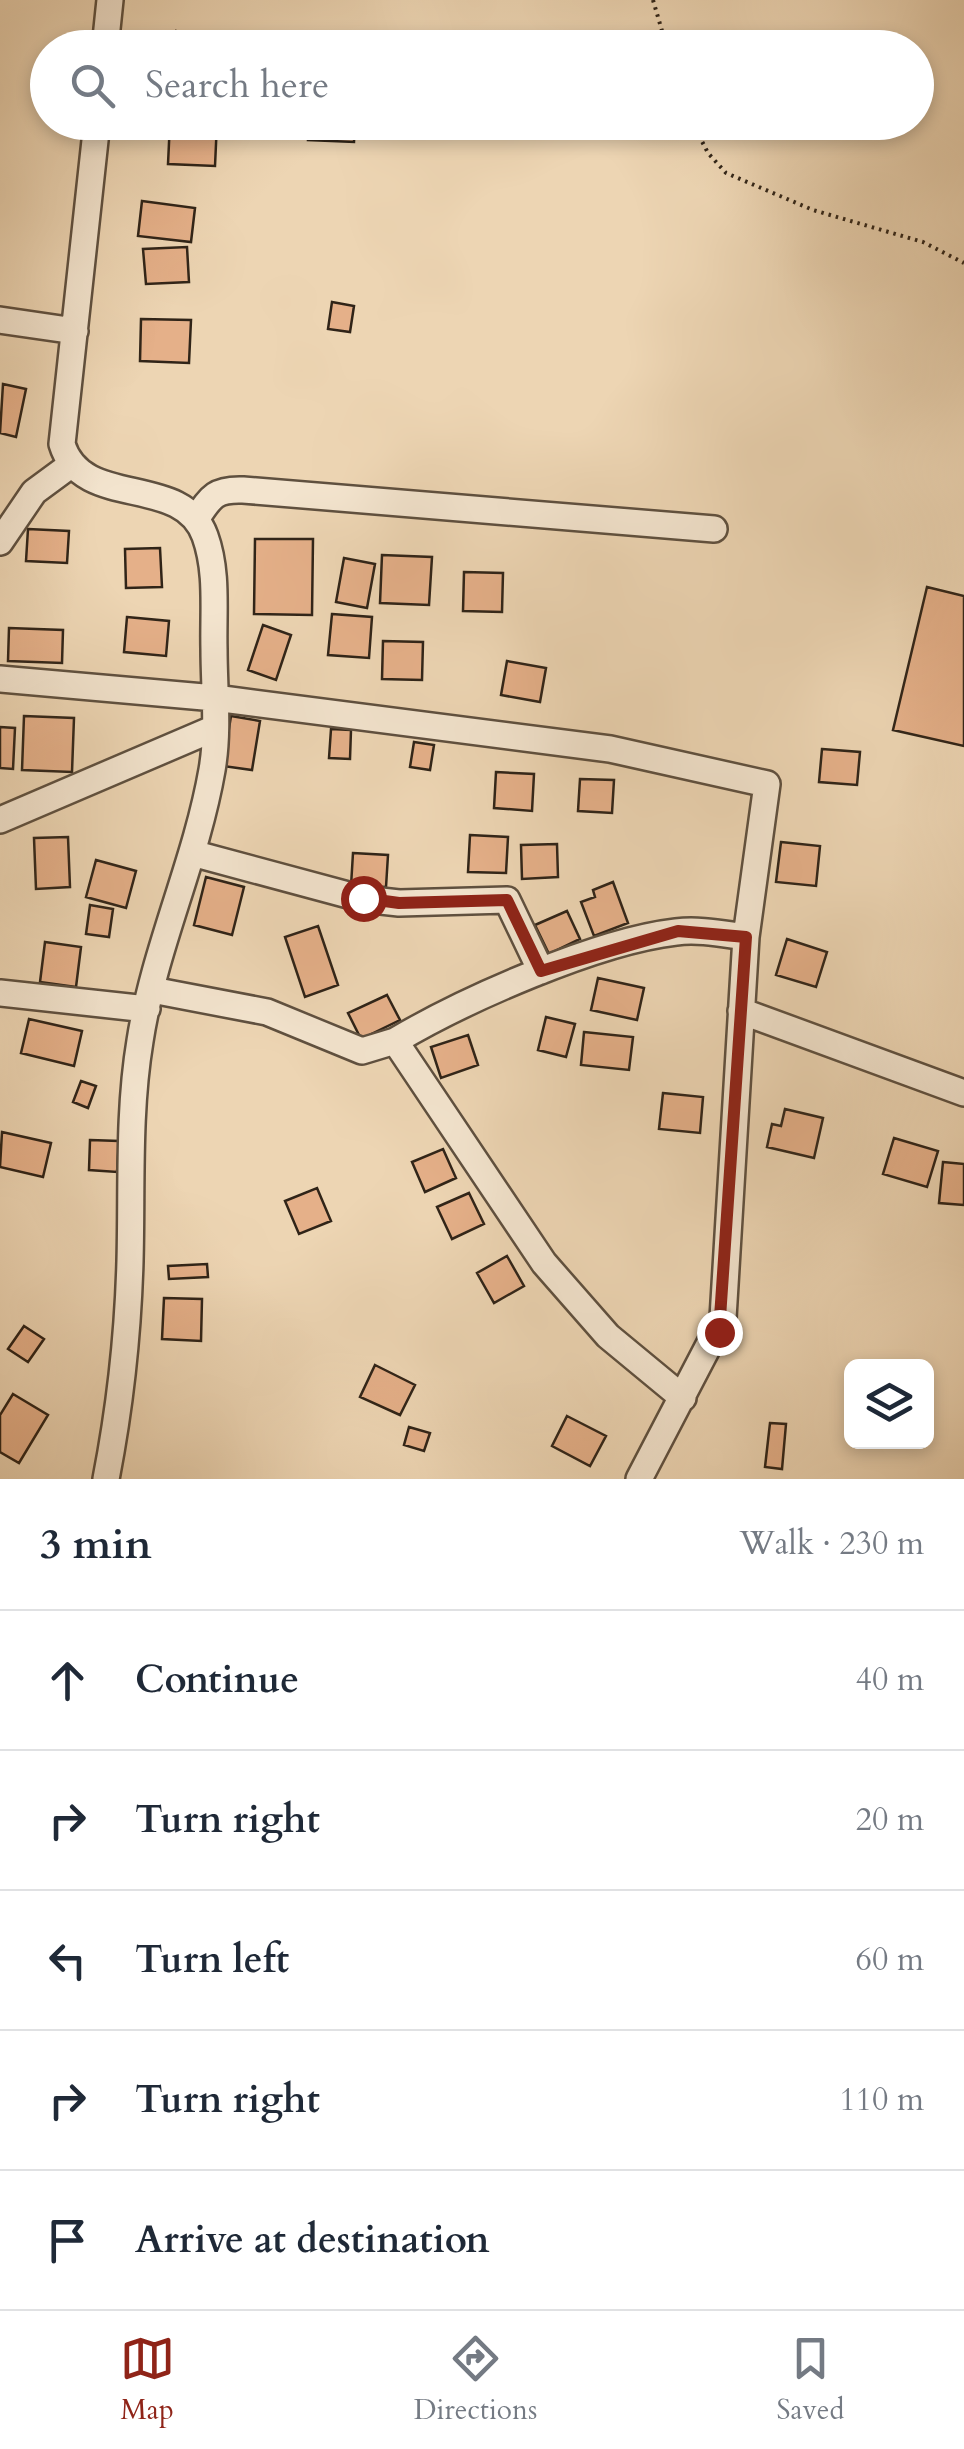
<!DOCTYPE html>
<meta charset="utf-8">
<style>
:root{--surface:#fff;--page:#f2f2f3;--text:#1f2937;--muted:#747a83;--line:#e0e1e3;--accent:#8f2418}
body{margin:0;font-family:Cardo,serif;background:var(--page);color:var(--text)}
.controls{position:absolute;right:30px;bottom:30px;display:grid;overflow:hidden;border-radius:15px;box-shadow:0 5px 15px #0003}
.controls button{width:90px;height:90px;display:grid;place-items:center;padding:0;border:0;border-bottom:2px solid var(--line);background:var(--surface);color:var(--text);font:50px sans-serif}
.stop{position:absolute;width:30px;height:30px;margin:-22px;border:8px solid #8f2418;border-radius:50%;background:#fff}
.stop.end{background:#8f2418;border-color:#fff;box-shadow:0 2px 10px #0008}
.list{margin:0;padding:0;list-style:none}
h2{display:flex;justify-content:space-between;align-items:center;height:130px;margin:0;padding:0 40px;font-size:42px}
h2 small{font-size:32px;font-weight:400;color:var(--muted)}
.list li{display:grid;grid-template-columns:65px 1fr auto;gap:30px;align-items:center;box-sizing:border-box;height:140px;padding:0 40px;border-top:2px solid var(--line)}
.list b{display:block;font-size:38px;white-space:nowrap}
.list em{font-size:32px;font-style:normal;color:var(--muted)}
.icon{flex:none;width:55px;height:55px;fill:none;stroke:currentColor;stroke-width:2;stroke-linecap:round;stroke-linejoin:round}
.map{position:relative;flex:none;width:964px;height:1479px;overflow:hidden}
.search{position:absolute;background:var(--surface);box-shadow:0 5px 15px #0003;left:30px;right:30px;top:30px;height:110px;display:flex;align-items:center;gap:25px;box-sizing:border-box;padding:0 35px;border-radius:55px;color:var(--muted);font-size:38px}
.sheet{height:830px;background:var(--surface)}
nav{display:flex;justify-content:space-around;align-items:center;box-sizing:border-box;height:140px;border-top:2px solid var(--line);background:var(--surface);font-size:28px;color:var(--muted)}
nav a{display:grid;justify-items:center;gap:5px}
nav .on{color:var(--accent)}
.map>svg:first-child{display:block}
</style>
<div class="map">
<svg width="964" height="1479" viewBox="0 0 964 1479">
<rect width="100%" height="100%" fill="#edd5b3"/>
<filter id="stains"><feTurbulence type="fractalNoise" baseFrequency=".002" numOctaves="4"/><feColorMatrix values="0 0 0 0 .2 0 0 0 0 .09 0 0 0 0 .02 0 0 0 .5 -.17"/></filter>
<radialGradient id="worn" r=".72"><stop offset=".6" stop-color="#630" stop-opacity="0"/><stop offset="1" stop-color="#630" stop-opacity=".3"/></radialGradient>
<path fill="#e5b089" stroke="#302418" stroke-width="2.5" d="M176,31l48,9 -2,8h-49z
M170,122h47l-2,44 -47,-2z
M309,122h46l-1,20 -46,-2z
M142,201l53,7 -4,34 -53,-6z
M187,247l2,35 -43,2 -3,-35z
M332,302l22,4 -4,26 -22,-3z
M141,319l50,1 -2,43 -49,-2z
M3,384l23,5 -10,48 -16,-4z
M28,529l41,2 -2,32 -41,-2z
M255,539h58l-1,76 -58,-1z
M160,548l2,39 -36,1 -1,-39z
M382,555l50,2 -3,48 -49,-2z
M344,558l31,6 -8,44 -31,-6z
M464,572l39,1 -1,39 -39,-1z
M927,587l37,9v150l-71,-16z
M332,614l40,3 -3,41 -41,-3z
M127,617l42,4 -3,35 -42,-4z
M263,625l28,10 -15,45 -28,-10z
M9,628l54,2 -1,33 -54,-2z
M383,641l40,1 -1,38 -40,-1z
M507,661l39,7 -6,34 -39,-7z
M24,716l50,2 -2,54 -50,-2z
M231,716l29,5 -8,49 -29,-4z
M0,727l15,1 -2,41 -13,-1z
M331,729l20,1 -1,29 -21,-1z
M414,742l20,3 -4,25 -20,-3z
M822,749l38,3 -3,33 -38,-3z
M496,772l38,2 -2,37 -38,-3z
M580,779l34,1 -2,33 -34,-2z
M470,835l38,2 -2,36 -38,-1z
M68,837l2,50 -34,2 -2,-51z
M781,842l39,4 -4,40 -40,-4z
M557,844l1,33 -36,2 -1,-34z
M353,853l35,2 -2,32 -35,-1z
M96,860l40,11 -10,37 -40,-11z
M206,877l38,10 -12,48 -38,-10z
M613,882l15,41 -34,13 -13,-34 14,-5 -2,-7z
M90,905l23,4 -4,28 -23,-3z
M567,911l13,28 -31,15 -14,-29z
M318,926l20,59 -33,12 -20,-60z
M787,939l40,13 -11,35 -40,-12z
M45,942l36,5 -5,40 -36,-5z
M598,978l46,10 -7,32 -46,-10z
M387,995l13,25 -39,19 -13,-26z
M546,1017l29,7 -9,33 -28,-7z
M29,1019l53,12 -8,35 -53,-13z
M584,1032l49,5 -4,33 -48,-5z
M468,1035l10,30 -37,13 -10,-31z
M81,1081l15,5 -8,22 -15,-6z
M663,1093l40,4 -3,36 -41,-4z
M785,1109l38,9 -9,40 -47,-11 5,-23 9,2z
M2,1132l49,11 -8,34 -43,-10z
M894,1138l44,13 -11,36 -44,-13z
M90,1140l29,1 -2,31 -28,-2z
M443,1149l13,29 -31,14 -13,-30z
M943,1162l21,2v41l-25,-2z
M317,1188l14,33 -32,13 -14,-33z
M469,1193l15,31 -32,15 -15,-32z
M507,1256l17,30 -30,17 -17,-30z
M207,1264l1,13 -39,2 -1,-13z
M164,1298l38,1 -1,42 -39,-2z
M24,1326l20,13 -16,23 -20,-13z
M375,1365l40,20 -15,30 -40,-18z
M13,1394l35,21 -29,48 -19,-11v-37z
M567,1416l39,20 -16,30 -38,-20z
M770,1423l16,1 -4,45 -17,-2z
M409,1427l21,6 -6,18 -20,-6z"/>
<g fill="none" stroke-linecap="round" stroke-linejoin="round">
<defs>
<path id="minor" d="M105,48l5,-48
M97,122l-35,322c20,67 120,28 143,92 13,36 8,75 9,113 0,40 5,81 -2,121 -16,92 -58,179 -72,271 -12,72 -8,147 -10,220 -2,73 -10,146 -24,218
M0,320l75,11
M197,518c14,-22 19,-29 46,-28l471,39
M0,542l34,-50 38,-28
M0,679l215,19 395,51 157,35 -21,153 -23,381 -84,161
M0,820l215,-92
M192,853l171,46 36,4 108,-3 34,71
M152,990l115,22 95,39 33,-10 149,222 64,73 75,62
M0,993l147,16
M741,1011l223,82
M395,1041c69,-41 202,-100 281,-109 23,-3 47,2 70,5"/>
</defs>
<use href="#minor" stroke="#5f503f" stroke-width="30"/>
<path stroke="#302418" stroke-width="4" stroke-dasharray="2.5 5" stroke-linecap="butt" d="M653,0l14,48
M692,122l16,31 18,20 87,37 110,32 41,21"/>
<use href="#minor" stroke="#f3e4ce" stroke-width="25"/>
</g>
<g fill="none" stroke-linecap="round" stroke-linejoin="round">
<path stroke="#8f2418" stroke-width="12" d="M363,898l36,5 108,-3 34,71 137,-40 68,6 -27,395"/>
</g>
<rect width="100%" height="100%" filter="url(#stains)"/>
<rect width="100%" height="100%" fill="url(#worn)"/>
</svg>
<div class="controls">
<button><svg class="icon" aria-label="layers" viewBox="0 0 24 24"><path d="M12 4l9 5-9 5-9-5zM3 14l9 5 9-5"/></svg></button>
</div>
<div class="stop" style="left:363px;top:898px"></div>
<div class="stop end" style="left:719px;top:1332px"></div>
<div class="search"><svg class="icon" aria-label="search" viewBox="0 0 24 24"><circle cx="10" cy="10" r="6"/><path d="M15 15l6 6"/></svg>Search here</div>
</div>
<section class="sheet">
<h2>3 min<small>Walk · 230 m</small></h2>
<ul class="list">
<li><svg class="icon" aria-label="ahead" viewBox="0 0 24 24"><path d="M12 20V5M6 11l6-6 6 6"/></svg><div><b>Continue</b></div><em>40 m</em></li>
<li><svg class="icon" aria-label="right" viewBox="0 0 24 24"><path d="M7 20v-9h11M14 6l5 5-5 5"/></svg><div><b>Turn right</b></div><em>20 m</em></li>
<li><svg class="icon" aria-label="left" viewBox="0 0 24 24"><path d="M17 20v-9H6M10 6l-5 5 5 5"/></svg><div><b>Turn left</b></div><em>60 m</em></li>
<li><svg class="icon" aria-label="right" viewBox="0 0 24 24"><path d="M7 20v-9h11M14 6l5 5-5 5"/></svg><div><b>Turn right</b></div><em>110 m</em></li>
<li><svg class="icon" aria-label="arrive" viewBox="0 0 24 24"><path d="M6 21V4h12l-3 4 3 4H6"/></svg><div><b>Arrive at destination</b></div></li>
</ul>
</section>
<nav>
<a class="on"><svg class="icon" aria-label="map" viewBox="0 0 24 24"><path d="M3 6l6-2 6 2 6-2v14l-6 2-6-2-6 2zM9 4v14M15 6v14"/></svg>Map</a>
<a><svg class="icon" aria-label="directions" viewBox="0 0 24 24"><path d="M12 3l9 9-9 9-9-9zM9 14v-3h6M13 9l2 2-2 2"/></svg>Directions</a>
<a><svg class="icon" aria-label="saved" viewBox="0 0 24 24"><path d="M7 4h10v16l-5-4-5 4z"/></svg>Saved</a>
</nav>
